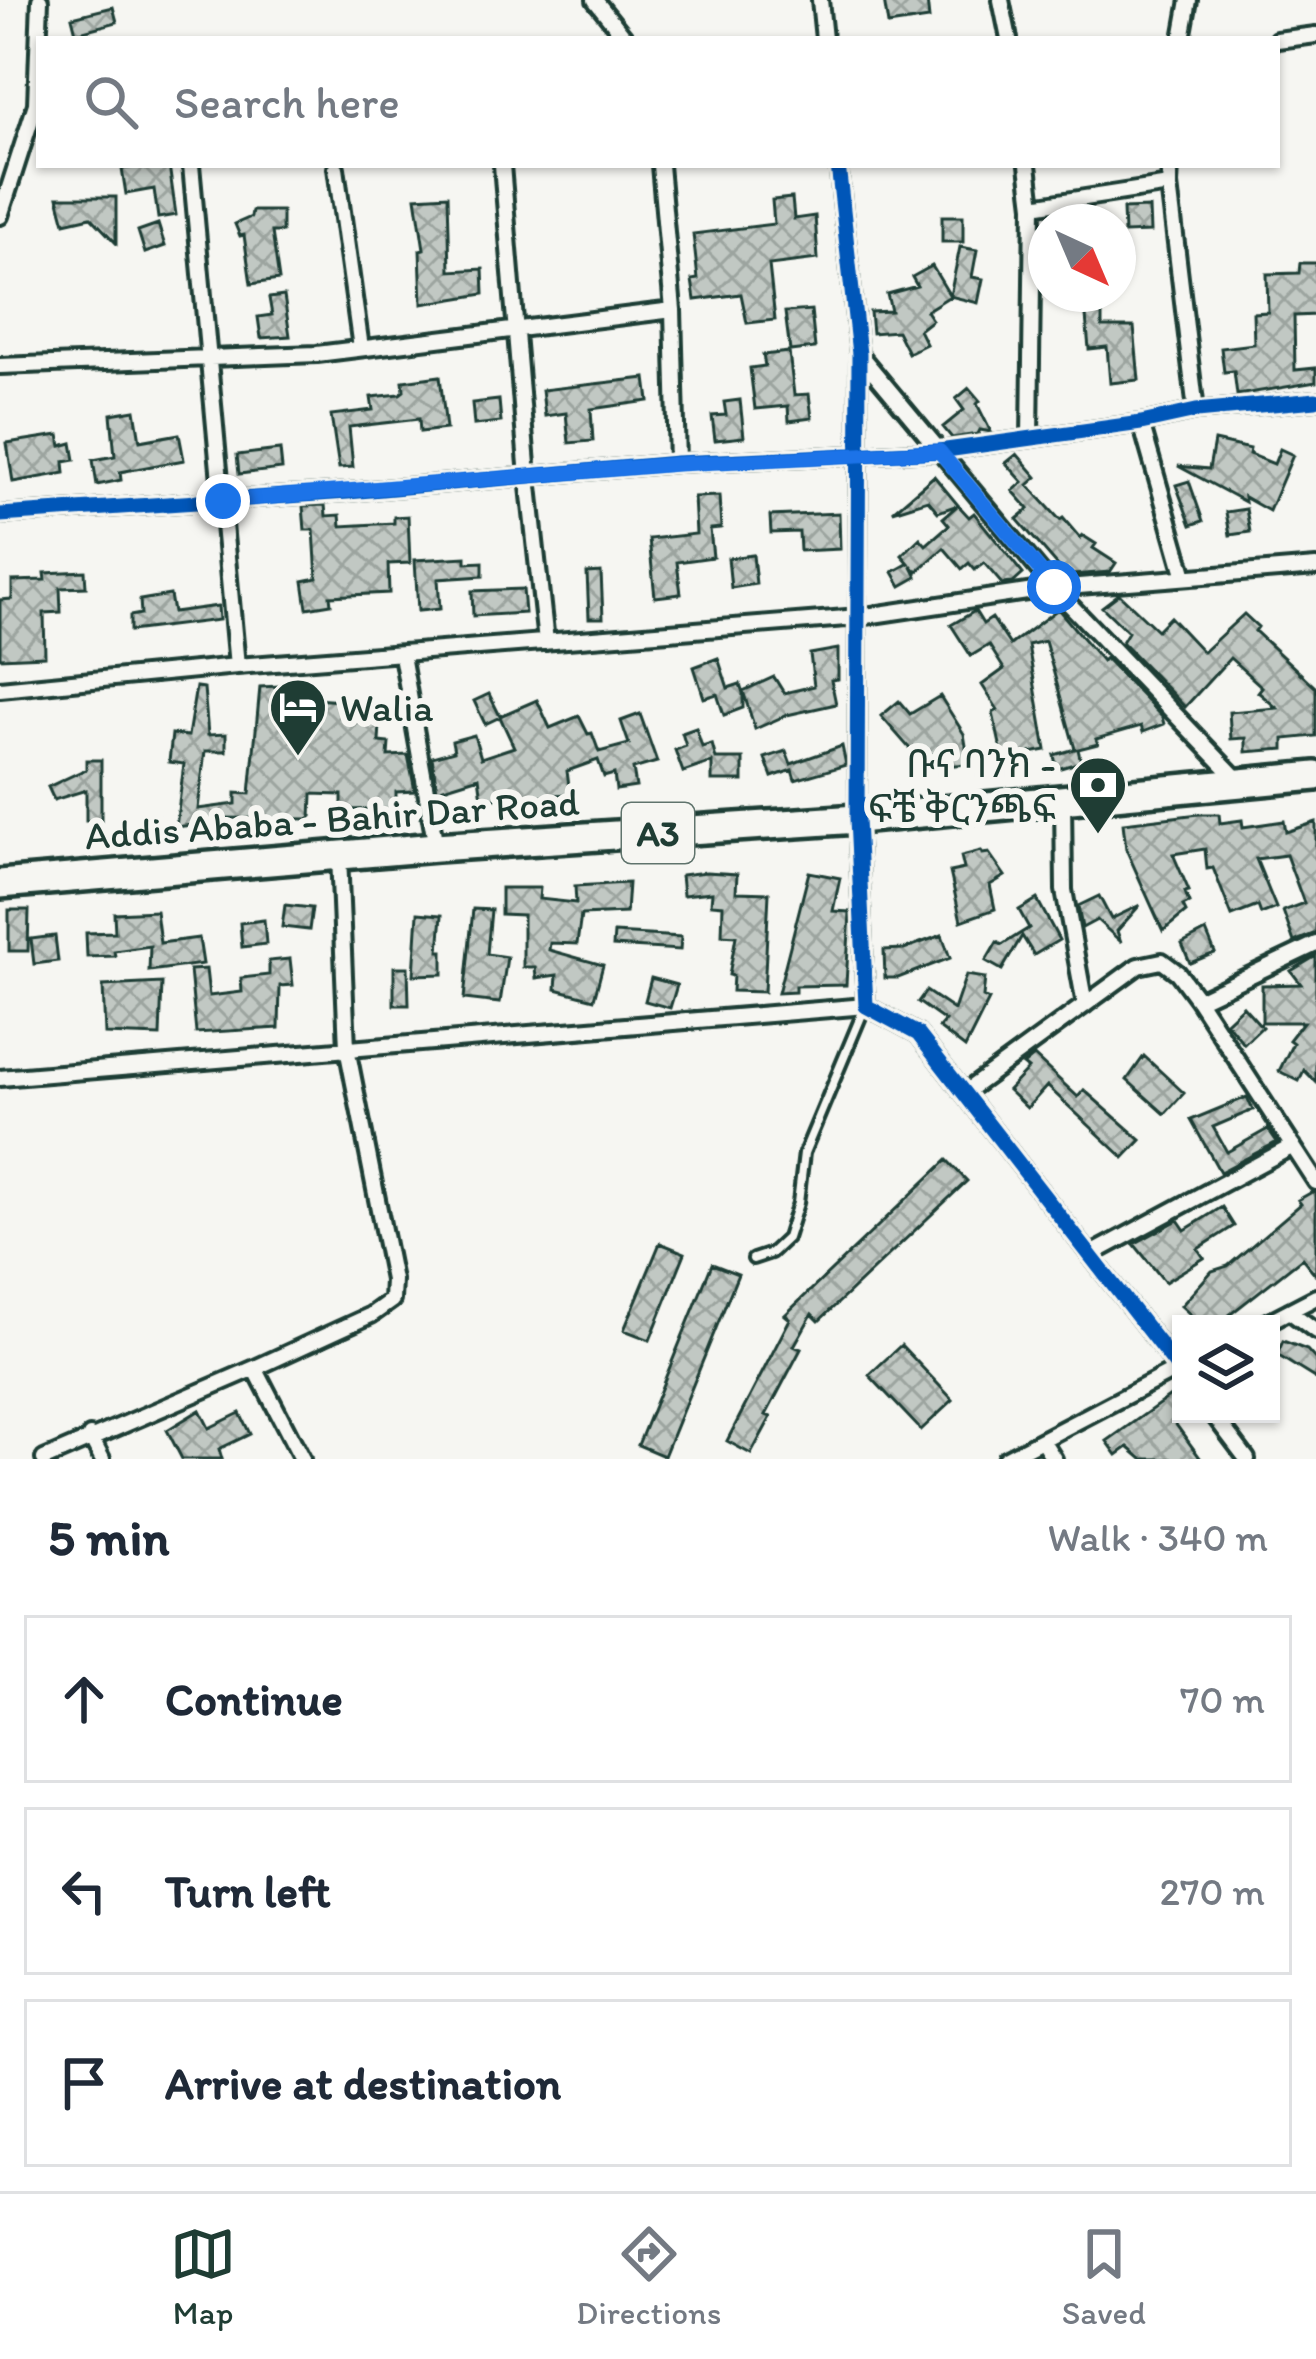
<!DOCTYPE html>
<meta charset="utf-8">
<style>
:root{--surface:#fff;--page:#f6f6f7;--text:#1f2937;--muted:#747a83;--line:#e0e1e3;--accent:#1f3d34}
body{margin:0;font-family:Itim,"Noto Sans Ethiopic",sans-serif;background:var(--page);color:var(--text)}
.controls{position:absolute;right:36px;bottom:36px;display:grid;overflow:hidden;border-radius:0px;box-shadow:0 3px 9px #0004}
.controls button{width:108px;height:108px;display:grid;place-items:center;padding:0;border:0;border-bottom:3px solid var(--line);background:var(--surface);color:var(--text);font:60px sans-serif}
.compass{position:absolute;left:1028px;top:204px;width:108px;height:108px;border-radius:50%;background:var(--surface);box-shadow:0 3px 9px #0004;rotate:136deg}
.stop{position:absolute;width:36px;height:36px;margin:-27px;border:9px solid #1a73e8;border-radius:50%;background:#fff}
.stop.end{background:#1a73e8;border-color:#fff;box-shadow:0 3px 12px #0008}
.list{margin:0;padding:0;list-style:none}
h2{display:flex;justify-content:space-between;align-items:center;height:156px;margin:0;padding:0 48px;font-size:51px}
h2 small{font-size:39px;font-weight:400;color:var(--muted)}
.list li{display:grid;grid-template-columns:78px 1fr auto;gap:36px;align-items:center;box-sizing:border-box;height:168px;margin:0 24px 24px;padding:0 24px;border:3px solid var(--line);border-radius:0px}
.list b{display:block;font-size:45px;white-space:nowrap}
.list em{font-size:39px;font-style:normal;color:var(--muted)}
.icon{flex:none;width:66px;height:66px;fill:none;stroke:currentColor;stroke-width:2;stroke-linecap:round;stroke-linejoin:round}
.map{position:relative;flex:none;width:1316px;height:1459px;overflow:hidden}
.search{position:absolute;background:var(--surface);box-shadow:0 3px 9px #0004;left:36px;right:36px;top:36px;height:132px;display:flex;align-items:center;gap:30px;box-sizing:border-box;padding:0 42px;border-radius:0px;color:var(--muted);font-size:45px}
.sheet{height:732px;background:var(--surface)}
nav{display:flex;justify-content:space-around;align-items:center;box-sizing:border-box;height:168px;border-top:3px solid var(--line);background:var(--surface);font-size:33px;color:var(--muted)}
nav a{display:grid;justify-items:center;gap:6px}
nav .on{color:var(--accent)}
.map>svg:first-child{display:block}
</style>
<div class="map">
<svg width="1316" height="1459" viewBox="0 0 1316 1459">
<defs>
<pattern id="building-cross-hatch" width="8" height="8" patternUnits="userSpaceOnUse" patternTransform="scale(3)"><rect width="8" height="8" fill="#c1c8c3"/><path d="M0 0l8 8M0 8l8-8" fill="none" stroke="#9ca49f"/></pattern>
</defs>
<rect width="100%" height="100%" fill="#f6f6f2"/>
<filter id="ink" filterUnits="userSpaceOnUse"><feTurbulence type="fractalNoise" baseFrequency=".00833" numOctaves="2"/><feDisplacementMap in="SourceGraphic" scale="24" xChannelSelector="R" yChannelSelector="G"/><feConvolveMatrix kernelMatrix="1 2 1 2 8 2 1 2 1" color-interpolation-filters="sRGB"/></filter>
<g filter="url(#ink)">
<path fill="url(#building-cross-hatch)" stroke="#1f3d34" stroke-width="3" d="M884,0h43l2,19 -41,6z
M113,7l4,15 -41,11 -4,-16z
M150,165h19l7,50 -18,3 -4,-29 -28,5 -4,-25z
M448,195l2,76 33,-2 1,25 -62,10 -2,-54 4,-1 -8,-52z
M58,197h58v46l-25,-26 -26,6z
M792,198l2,21 21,-3 3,43 -49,6 6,55 -28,3 -6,-29 -46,6 -3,-20 6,-1 -5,-45 81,-10 -2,-24z
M1149,208l1,24 -26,1 -1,-24z
M252,211h30v21h-10l7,48 -28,4 -7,-49 -4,1 -5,-12 16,-7z
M942,216h21v26h-21z
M158,224l7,22 -20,7 -7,-22z
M960,247l17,3 -5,27 11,2 -5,24 -28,-7 -24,15 6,9 -13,10 7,14 -18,9 -11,-22 -25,2 -2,-21 21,-1 -4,-17 30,-8 -5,-9 20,-11 18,30z
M1300,263h16v52l-22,1 1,54 21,-2v14l-79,13 -3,-24 -10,1 -3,-24 33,-4 -1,-31 15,-1 -1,-38 32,-1z
M1084,294h18v33h32l5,53 -29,3 -3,-36 -18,2z
M284,296l6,40 -29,2 -3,-21 14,-2 -3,-17z
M811,310l4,38 -25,3 -5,-39z
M789,352l5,43 15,-1 3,24 -23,3 -1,-15 -33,3 -5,-41 15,-2 -2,-11z
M440,376l6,53 -26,3 -1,-13 -70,8 4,40 -14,1 -8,-53 42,-5 -2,-13 29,-3 4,-3 -1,-10z
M646,378l3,23 -58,8 2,32 -24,2 -3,-30 -21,3 -3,-26z
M969,388l11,13 -3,3 14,28 -11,-2 -2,4 -26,4 -9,-11 21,-17 -8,-11z
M499,400l2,22 -27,3 -2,-22z
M740,400l4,37 -29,3 -3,-24 14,-1 -2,-13z
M135,410l5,31 39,-7 5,26 -64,12 1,8 -24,5 -4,-25 22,-4 -4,-42z
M59,435l2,11 11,-3 3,17 -11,2 1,11 -52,9 -6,-39z
M1214,441l36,8 -1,5 25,10 6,-15 13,6 -24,56 -25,-14 1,5 -67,-36 31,3z
M280,450l2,19 -43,5 -2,-19z
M1017,454l20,23 -9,8 32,35 3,-2 17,20 2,-3 14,9 -3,4 23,15 -6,9 -38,3 -14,-9 -41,-47 12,-10 -16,-18 10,-9 -17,-19z
M934,476l24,29 -20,7 -10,-12 -35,11z
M1189,481l14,40 -12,4 -15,-40z
M719,496l2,32 -11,1 3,28 -36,5 4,32 -26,3 -6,-58 47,-5 -2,-37z
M325,505l1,11 14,-1 1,11 53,-3v-6l14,-1 2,47 -22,1 1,29 -59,3 1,8 -24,4 -4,-27 14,-3 -3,-48h-9l-2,-24z
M958,505l11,12 5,-4 49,61 -10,9 -11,1 -18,-21 -9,7 -6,-7 -7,6 -18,-21 -27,24 -6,-7 6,12 -16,9 -8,-14 16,-9 -7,-8 18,-17 6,7 23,-20 -6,-7z
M1246,509l4,23 -20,3 -4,-23z
M839,513l1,36 -40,2 -1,-19 -28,1 -1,-17z
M753,555l3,29 -25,4 -3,-30z
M466,557v6l17,-1v14l-45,3 2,30 -22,2 -3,-51z
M85,571l1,16 -26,1 1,24 -17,1 1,43 -45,2v-58l12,-1v-18l34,-1 -1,-7z
M601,572l2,46h-14l-2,-45z
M523,589l2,24 -52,3 -1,-25z
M1119,594l38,36 13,-13 33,35 41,-38 14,13 -3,4 61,57v48l-32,3v10l-38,3v-14l-15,1 -2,-27 48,-4 -19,-16 4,-5 -32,-29 -45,49 -63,-65 6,-10 -26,-25z
M170,595l3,17 45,-6 1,14 -89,11v-15l11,-2 -1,-14z
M1058,609l44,52 3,-3 57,59 2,7 -21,8 -2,-6 -45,13 2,5 -20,5 3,13 -24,7 -3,-14 21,-6 -30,-108 -17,4 18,105 -43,8 -10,-45 5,-3 -16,-25 22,-16 -15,-24 -18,11 -20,-31 24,-14 8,13 9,-6 18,27z
M838,649v30l-7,1 5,24 -49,11 -32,14 -12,-38 31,-14 10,16 30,-7 -4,-32z
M718,658l10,30 12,-4 3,9v15l-19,7 -7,-21 -13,4 -10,-31z
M303,685l13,3 -1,11 66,5 -2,38 10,1 -1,13 20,-1 7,36 -19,1v17l-54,1v-15l-30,-1 -1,25 -95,-1v4l-40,5 8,-63 -15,-2 3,-28 16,2 8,-49 8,1 4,47 18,-1v17h-21l-7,58 38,-5v-11l14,1 10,-107z
M489,694l11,22 37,-16 13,28 29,-12 9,18 4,-1 7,19 30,-8 -8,-23 19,-7 17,48 -24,7 3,18 -20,3 -2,-16 -10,3 -6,-17 -31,11 3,23 -88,5 -3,-22 -42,13 -5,-33 22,-6 -2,-10 22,-6 7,23 33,-11 -14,-30 -15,7 -11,-23z
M940,696l24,38 5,30 -25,2 -1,-12 -26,3 -36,-41 18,-15 11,13z
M696,728l6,19 10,-3 4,15h27v22h-31v-19l-29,10 -8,-22 11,-4 -4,-13z
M842,746l4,19 -51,15 -3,-10 -20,7 -7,-19 21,-7 5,13z
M86,760h15v61h-15v-31l-32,10 -6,-13 38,-18z
M1199,814h20l1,9 22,-3 1,7 41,-6 2,11 30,-10v111l-22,9 -11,-31 21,-8 -18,-48 -30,4 20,49 -15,6 -3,-8 -26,10 -19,-48 -6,1 -2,-20 -32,5 16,37 -4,1 4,11 -6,3 3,6 -23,19 -37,-82 -3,-26z
M981,851l1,3 7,-1 16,23 -15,9 5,24 -34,12 -11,-49 14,-3 -3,-13z
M706,872l31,2 -1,18 33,1 -5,99 -32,-1 1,-15 -4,-1 7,-39 -14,-1 1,-30 -12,-1 1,-12 -29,3 -2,-20z
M809,872l31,6 -7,33 17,1 -4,73 -51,1v6l-17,1z
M628,883l-2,30 -45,2 -4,29 -27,-1 -1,7 54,15 -9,34 -38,-10 1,-14 -21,3 -1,-11h-12v-52l-22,-1v-26h39l-1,11 37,4 -1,-17z
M1099,896l12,23 29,-14 -23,26 4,11 -24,-22 -15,8 -4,-22z
M1037,899l22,41 -25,15 -12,-19 -20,34 -16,-9 11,-19 5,3 27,-17 -10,-18z
M285,905l27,3 -3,22 -27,-3z
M473,909l18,1 -4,44 20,3 -7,46 -36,-4z
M9,910h20l-1,41h-19z
M156,911l4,32 39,-5 4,26 -54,7 1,-25 -36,5 1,5 -28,1 -1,-24 29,-1 -1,-19z
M418,913l24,2 -3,36h4v23l-29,1z
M264,920l2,24 -24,3 -2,-24z
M1206,931l9,22 -25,10 -8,-19z
M614,933l67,4 -1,13 -67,-4z
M942,935l8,23 -52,20h-13l-1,-28 20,-1z
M55,936l3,25 -24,3 -3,-25z
M1316,956v126l-12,-12 -5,11 -20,-10 14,-28 -4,-3 14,-18h-41v-37l39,-1 -10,-13z
M290,959l3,26 -13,1 -1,42 -83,5 -6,-63 16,-1 3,27 33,-4 -1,-14 28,-3v-14z
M394,967h14l1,38h-15z
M966,975l19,3 -2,19 6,3 -24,48 -26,-20 6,-7 -27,-19 8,-11 28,19z
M651,978l26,7 -7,23 -25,-7z
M162,983l-2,53 -55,-2 -2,-48z
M1243,1006l19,21 -18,17 -18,-22z
M1034,1056l44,41 6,-7 57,50 -17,18 -77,-72 -20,22 -19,-18 20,-21 -5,-4z
M1144,1056l40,37 -19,21 -38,-34z
M1247,1097l6,13 -40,17 14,25 41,-23 9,13 -57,30 -29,-52z
M947,1160l20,21 -148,140 -7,-7 -18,32 7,3 -35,66 5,2 -20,37 -24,-13 63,-122 -5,-4z
M1312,1192l4,1v82l-14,-17 -84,66h-17l-20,-18 31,-35 16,-5 73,-62 -3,-4z
M1222,1207l12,19 -36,23 6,9 -39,24 -31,-38 44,-24 7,10z
M660,1243l25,10 -35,87 -26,-10z
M712,1264l26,10 -74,182 -26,-11z
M1283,1341l24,9 9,10v19l-39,-24z
M901,1345l52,55 -32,30 -52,-55z
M1173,1394l8,20h5l-12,8 27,37h-59l-14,-12 -11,8 -10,-14z
M200,1410l9,18 31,-15 10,21 -31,15 3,10h-40l-15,-29z"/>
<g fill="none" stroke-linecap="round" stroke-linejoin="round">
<defs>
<path id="lane" d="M753,1259l18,-6 16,-15 11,-35 6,-50 61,-146"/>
<path id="street" d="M595,0l31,39
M820,0l4,39
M1001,0l8,39
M1182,39l7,-39
M1277,40l39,-5
M191,165l46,501
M502,165l26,312 18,165
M660,165l13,145 4,153
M838,165l21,189 -2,465 9,187 52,28 263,338
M1028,165l5,41 -3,232
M1170,165l-1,20 27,226
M336,168l25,180
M1033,206l136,-21
M0,216l36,-112 4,-104
M859,354l195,234 184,192
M0,366l317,-12 356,-44
M1141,423l44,154
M0,515l348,-23 329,-29 262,-12 202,-28 55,-12 120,-11
M402,655l34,192
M0,689l237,-23 622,-49 195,-29 262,-21
M1063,798l1,92 21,115
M1198,1000l118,-56
M0,1078l866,-72
M964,1093l174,-127 24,-5 16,12 20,27 118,182
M1090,1255l203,-109
M1289,1311l27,20
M1264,1324l52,-27
M255,1368l47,91
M1213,1414l34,45
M90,1436l12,23
M1042,1440l12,19
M44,1459l211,-91 116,-53 21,-15 1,-20 -46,-232 -8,-193
M1005,1459l176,-92"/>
<path id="highway" d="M0,884l436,-37 421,-28 459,-43"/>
</defs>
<use href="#lane" stroke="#1f3d34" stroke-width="16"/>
<use href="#street" stroke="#1f3d34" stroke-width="22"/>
<use href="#highway" stroke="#1f3d34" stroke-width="36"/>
<use href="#lane" stroke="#f6f6f2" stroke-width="8"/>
<use href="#street" stroke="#f6f6f2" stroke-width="14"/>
<use href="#highway" stroke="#f6f6f2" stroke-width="27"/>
<defs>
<path id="cycleway" d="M838,165l21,189 -2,465 9,187 52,28 263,338
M0,515l348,-23 329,-29 262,-12 202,-28 55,-12 120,-11"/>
</defs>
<use href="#cycleway" stroke="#f6f6f2" stroke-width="22"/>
<use href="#cycleway" stroke="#0057b8" stroke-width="15"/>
</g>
</g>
<g fill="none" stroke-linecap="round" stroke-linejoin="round" filter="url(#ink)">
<path stroke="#1a73e8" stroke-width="15" d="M223,501l454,-37 262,-13 115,136"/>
</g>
<defs>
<symbol id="hotel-pin" viewBox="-11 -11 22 30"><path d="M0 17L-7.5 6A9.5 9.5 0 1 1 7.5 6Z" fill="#1f3d34" stroke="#f6f6f2"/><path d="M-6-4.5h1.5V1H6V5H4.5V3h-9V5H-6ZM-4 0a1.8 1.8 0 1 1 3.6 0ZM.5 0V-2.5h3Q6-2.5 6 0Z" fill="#fff"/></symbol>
<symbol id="bank-pin" viewBox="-11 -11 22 30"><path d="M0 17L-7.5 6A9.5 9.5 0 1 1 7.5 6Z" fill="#1f3d34" stroke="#f6f6f2"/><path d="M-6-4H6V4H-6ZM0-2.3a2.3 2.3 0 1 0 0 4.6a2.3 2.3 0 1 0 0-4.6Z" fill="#fff"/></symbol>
</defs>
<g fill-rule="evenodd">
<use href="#hotel-pin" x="265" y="674" width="66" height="90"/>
<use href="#bank-pin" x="1065" y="752" width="66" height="90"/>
</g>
<g text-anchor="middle" stroke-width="12" stroke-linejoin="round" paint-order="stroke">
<rect fill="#f6f6f2" stroke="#60746d" stroke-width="3" x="622" y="803" width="72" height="60" rx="9"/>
<g font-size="36" font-weight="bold" fill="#1f3d34">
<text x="658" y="846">A3</text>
</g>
<g font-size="39" fill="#1f3d34" stroke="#f6f6f2" text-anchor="start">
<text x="340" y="721">Walia</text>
<text x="1056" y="777" text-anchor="end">ቡና ባንክ -<tspan x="1056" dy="45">ፍቼ ቅርንጫፍ</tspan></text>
</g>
<g font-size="39" fill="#1f3d34" stroke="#f6f6f2">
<text transform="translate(332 818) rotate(-4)" y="14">Addis Ababa - Bahir Dar Road</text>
</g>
</g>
</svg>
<div class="controls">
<button><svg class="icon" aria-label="layers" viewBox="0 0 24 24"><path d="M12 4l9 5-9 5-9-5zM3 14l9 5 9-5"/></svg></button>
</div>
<svg class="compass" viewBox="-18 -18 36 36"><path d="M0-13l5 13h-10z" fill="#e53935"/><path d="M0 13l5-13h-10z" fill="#747a83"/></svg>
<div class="stop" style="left:1054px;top:587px"></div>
<div class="stop end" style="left:223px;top:501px"></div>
<div class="search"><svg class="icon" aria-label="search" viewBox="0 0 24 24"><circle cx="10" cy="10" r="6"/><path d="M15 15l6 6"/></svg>Search here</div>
</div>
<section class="sheet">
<h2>5 min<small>Walk · 340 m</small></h2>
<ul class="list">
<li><svg class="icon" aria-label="ahead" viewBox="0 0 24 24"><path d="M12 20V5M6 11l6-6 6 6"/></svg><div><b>Continue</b></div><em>70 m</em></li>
<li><svg class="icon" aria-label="left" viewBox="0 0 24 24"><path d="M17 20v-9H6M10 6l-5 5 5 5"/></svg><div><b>Turn left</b></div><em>270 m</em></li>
<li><svg class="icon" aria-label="arrive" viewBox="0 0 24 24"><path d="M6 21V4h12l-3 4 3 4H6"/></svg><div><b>Arrive at destination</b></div></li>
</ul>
</section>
<nav>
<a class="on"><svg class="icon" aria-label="map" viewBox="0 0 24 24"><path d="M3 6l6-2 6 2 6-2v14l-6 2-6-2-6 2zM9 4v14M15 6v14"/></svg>Map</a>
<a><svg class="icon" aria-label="directions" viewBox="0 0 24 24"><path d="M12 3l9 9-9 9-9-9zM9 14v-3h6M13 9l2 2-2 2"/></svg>Directions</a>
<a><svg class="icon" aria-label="saved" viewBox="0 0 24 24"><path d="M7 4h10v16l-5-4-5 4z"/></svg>Saved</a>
</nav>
